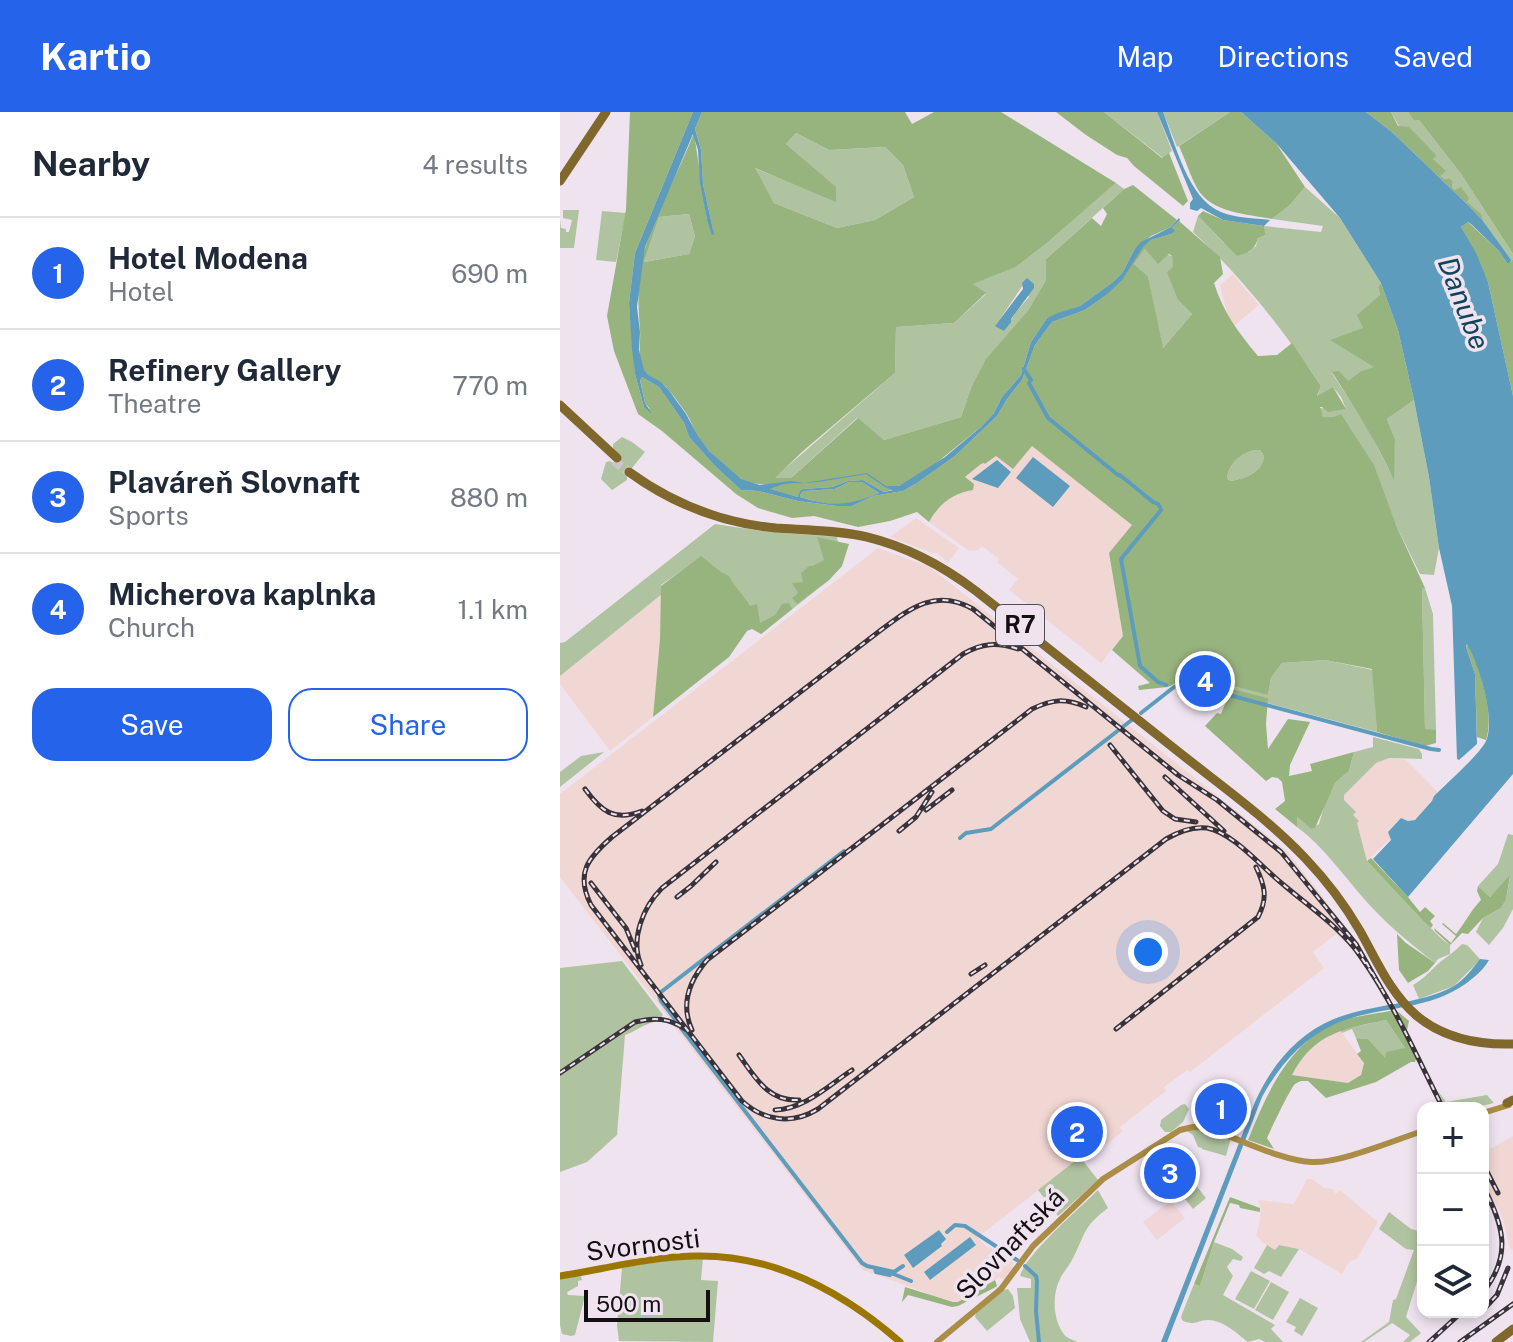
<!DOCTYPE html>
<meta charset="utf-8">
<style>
:root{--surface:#fff;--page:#f2f2f3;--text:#1f2937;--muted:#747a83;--line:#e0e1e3;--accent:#2563eb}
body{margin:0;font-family:"Public Sans",sans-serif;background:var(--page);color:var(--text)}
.controls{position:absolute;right:24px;bottom:24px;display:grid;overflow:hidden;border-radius:16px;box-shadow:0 4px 12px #0003}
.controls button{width:72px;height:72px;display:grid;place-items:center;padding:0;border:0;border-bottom:2px solid var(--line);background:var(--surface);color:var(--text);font:40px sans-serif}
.scale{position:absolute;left:24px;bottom:20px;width:126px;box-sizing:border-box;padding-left:8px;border:4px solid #130f13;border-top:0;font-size:22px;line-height:28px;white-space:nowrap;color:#130f13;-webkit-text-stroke:6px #efe3f0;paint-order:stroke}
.you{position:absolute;left:588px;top:840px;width:28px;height:28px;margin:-20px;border:6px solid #fff;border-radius:50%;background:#1a73e8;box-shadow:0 0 0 12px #1a73e833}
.badge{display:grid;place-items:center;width:52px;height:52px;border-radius:50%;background:var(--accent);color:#fff;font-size:26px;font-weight:700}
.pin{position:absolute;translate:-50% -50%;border:4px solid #fff;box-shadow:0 2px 8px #0006}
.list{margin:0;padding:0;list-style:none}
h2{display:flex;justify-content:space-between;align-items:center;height:104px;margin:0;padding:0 32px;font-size:34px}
h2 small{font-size:26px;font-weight:400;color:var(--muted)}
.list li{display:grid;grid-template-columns:52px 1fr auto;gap:24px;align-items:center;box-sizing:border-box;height:112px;padding:0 32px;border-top:2px solid var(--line)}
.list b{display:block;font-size:30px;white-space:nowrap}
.list p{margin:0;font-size:26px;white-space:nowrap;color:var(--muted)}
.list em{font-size:26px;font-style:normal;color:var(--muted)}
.actions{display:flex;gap:16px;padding:24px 32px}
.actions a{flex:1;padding:18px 0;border:2px solid var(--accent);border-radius:24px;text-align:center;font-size:28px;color:var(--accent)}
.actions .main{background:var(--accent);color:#fff}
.icon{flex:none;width:44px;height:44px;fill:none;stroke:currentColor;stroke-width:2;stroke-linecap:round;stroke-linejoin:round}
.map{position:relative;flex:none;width:953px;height:1230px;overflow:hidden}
header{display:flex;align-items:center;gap:48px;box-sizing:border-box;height:112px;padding:0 40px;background:var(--accent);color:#fff}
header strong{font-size:38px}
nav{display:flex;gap:44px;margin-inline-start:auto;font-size:28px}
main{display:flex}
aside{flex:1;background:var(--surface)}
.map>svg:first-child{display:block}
</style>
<header>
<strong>Kartio</strong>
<nav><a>Map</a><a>Directions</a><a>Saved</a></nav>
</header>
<main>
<aside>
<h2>Nearby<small>4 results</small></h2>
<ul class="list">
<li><span class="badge">1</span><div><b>Hotel Modena</b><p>Hotel</p></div><em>690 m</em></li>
<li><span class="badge">2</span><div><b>Refinery Gallery</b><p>Theatre</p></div><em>770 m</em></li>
<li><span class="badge">3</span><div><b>Plaváreň Slovnaft</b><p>Sports</p></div><em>880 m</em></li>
<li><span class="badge">4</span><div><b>Micherova kaplnka</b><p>Church</p></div><em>1.1 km</em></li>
</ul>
<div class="actions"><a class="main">Save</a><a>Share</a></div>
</aside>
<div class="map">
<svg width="953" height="1230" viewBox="0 0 953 1230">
<rect width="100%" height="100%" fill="#efe3f0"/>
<path fill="#f1d7d4" d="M673,162l26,31 -25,21 -7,-13 -7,-28z
M472,333l101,80 -24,28 14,83 -22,27 -92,-73 9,-11 -21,-17 2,-3 -17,-13 -4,4 -9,1 -40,-29 8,-13 10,-9 18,-9v-14l16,-13 3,-1 2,1 10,-8z
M356,406l43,30 -11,15 -11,-10h-5l-42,-16z
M318,436l52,19 358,285 70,91 -7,5 -15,-14 -23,18 11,16 -134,104 -2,-2 -2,1 -22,16 2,4 -46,36 3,4 -20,16 -4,-4 -121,94 9,11 4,-1 23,16 -2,3 1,2 -8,12 -6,-3 -16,12 -25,13 -32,-7 1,-2 -64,-23 -189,-244 -7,-4 1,-5 -108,-140v-83z
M102,482l-2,45 -7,78 -43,34 -50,-67v-8z
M829,646l17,2 32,32 -4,4 -1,5 -18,19 -7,1 -7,-3 -13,13 3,7 -24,23 -10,-38 -13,-23v-5l32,-32z
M780,918l24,33 -3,12 -13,8 -56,-8 7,-13 11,-13 9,-7z
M953,1024v114l-3,-1 -7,-30 -20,-38v-28z
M747,1067h5l12,9 9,1 3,5 4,-4 38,32 -21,37 -8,3 -7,12 -43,-25 -20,-4 -4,5 -12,-7 -7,-8 3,-10 2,-16 -3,-9 36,4z"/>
<path fill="#f1d6d9" d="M609,1090l4,2 12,14 -28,22 -14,-18z"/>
<path fill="#b0c3a0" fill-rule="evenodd" d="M544,0h53l15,39 -9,7z
M603,0h67l-53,35z
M831,0h17l6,9 5,-1 42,54 52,80v5l-3,4 -27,-42 -31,-34 1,-6 -4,-3 -4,1 -6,-3 -6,-18 4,-2 -38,-30z
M236,21l33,17 56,-3 18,18 11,32 -39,23 -38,8 -63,-25 -20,-35 82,33 -1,-14 -49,-43z
M556,71l8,6 -78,70v21l-19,32 -56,76 -10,29 -77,23 -27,-22 -66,60h-17l121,-105 1,-46 58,-4 32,-29 -14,-10 44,-17 31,-24zM463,173l6,12 -13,15 -12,19 -8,-6z
M745,75l35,31 41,65 -3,4 2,8 -16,33 12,39 -15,4 -13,11 -16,-9 33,51 28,53 2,-38 -8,-20 27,-19 15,77 10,71 -5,27 -14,-1 -24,-49 -62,-108h-11l-4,-9 27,1 -5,-12 -8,-10 -16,10 4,-11c-36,-54 -80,-110 -128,-154l5,-16 26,27 25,9 7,-6 2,-8 8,-3 -2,-9 57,6 2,-6 -51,-7 18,-14z
M3,98h16l-5,38h-14v-28l1,8 5,1v3h3l3,-12 -9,-2z
M42,99l24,2 -10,49 -20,-2z
M129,102l6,22 -6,18 -45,8 15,-45z
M585,137l27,7 6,44 14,14 -30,35 -14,-73 -14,-12z
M62,325l10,5 13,10 -18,22v6l-15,10 -11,-11 5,-17 4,-1 3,2 5,-7 -5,-8v-4z
M695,338h5l4,6c-2,17 -18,22 -33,25l-4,-2c1,-15 14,-26 28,-29z
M155,412l47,7 75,6 5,29 -13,14 -68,54 -60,-77 -40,28 1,9 -102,82v-33l5,-1z
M862,476h3l8,26 3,116h-11z
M765,548l48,10 4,62 -110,-29v-5l-75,-19 2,-3 33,-5 2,6 39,18 3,-17 11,-15z
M813,625l46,12 3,5v5l-33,-1 -13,5 -32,32v5l12,12 -3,3 6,6 -2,2 10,38 57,61c9,7 15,16 26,23v9l-12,5 -3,4c-24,-19 -49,-39 -70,-63 -22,-25 -41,-53 -68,-73l-1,-11 15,13 8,-5 7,-24 9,-17 14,-12 5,-19 19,-5z
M44,640l-44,35v-15l21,-16z
M948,722l5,1v74l-10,19 -14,17 -13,-13 7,-14 18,-10 5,-8 4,-23 -20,20 -12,-11 20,-22z
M902,832l5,1 13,14 -1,2 -25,25 -35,13 -6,-14c11,-6 18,-15 27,-23 8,-6 15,-11 22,-18z
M62,849l41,54c-7,7 -7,6 -15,9 -8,3 -14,8 -23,11l-8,100 -30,27 -27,10v-204z
M826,908l19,28 -20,11 -17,-20 -12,-1 -4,-9 -10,4 -2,-3z
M878,979l8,11 41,-7 7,8 -21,5h-27z
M625,992l4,5 -6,13 -12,10h-6l-5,-6 1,-6 20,-15z
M638,1016l33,10 -5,18 -24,-7v-2l-1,1 -3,-1 -5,-12 -6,-4 -6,2z
M520,1045l18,23 -40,36 -20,-26z
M631,1067l15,19 -13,11 -15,-19z
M538,1078l10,18c-26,20 -21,23 -35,50 -3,7 -10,14 -13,21 -8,15 -7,40 3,54 3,5 10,7 15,9h-48l-10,-23 -3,-31h14v-9l-11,-3c6,-22 59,-67 78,-86z
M829,1100l22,17 12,3v30l-17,55 15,16 -11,9h-7l7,-7 -18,-12 -28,19h-3l28,-20 4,-22 3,-1 18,-49 -8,-1 -27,-20z
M654,1130l18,7 11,8 -2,4 -8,-2 -6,8 6,9 -10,19 52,30 -4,4 12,13h-18l-6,-3 -11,3c-12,-9 -23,-21 -40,-22 -12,0 -10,6 -25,1l-2,-3 1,-4 12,-30 6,2z
M707,1133l8,5 4,-5 20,4 -18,28 -12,-6 -5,3 -10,-6z
M143,1146l-2,22 17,1 -5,61 -94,-1 -2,-16 5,-57 38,-7z
M691,1159l19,10 -16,28 -19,-10z
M21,1164l1,4 -4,1v5l-11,6 1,3 17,1 -10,39 -4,1 -9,-2 -2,-9v-46z
M711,1170l18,10 -16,28 -18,-10z
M448,1177l5,7 2,12 -28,23 -12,-14 1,-4 27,-23z
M740,1186l18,10 -16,28 -8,-5 2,-4 -10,-5z"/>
<path fill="#98b47e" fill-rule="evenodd" d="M70,0h63l-58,141 -6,50 6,71 9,33 6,2 -5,-6 -5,-24 2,-2 17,10 25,36 5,14 26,29 26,24 17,1 40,10 39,5h15l21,-10 30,-5 14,-8 38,-27 42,-40 10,-17 15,-19 13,-35 17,-23 33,-12 20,-14 37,-49 9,-7 20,-6 1,-6 7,-7 41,36 3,17 -9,9c9,29 24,49 44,73l19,-1 15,-12 29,43 -4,10 16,-9 13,22 -18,3 -6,-5h-2l3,10h11l7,-3 33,51 22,60 29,63h-3l3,141 11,1v13l-11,3 -48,-14 -5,-63 -47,-9 -43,3 -11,15 -3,17 -34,-9 -5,-9h-3v-5l-15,8 -17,-4 -1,3 75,19 -2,26 2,25 20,-30 22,3 -20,43 -1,11 23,-5 -2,-7 44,-12 -5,19 -14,12 -20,45 -4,1 -14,-12v10l-22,-18 10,-8 -3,-19 -4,-4 -6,-1 -6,4 -61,-55 12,-13 4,1 8,-20 -47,-14 -14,7 -29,3 -1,-4 12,-3 -38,-33 11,-14 -14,-83 23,-28 -100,-79 -19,23 -17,-13 -11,8 -1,-1 -3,1 -16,13 9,7 -1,6c-20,3 -34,14 -44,32l-12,-10 -27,9 -32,6 -44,-11 -22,2 -34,-10 -22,-14 -74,-63 -24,-17 -24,-63 -7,-35 19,-107zM585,137l13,15 11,-10 3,2 1,11 -6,5 11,28 14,14 -29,34 -15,-72 -14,-12zM695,338h5l4,6c-2,17 -18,22 -33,25l-4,-2c1,-15 14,-26 28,-29z
M142,0h203l7,12 22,-12h67l115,71 -69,60 -31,24 -43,17 13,9 -32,30 -58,4 -1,46 -92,78 -28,27h16l67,-60 26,22 77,-23 10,-29 15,-29 41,-47 19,-32v-21l46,-41 9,8 6,-12 -4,-6 21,-19 9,-4 44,35 -6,7 -20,9 -17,14 -11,22 -10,10 -33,24 -33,12 -16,24 -10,33 -19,22 -8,16 -13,14 -51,41 -28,17 -7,2v2l-11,3 -21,-12 -15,1 -16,6 -29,2 -5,8 -27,-7v-2l4,-1c-10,-4 -20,-2 -30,-6 -14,-6 -40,-32 -48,-46 -4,-7 -6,-15 -11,-22 -5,-7 -16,-23 -22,-28 -6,-6 -15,-6 -20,-14 -7,-13 -3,-27 -4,-41 -2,-28 -4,-58 6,-85 13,-38 33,-74 48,-112l13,87 6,10 -10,-46 -2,-34 -6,-21zM236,21l33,17 56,-3 18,18 11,32 -39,23 -38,8 -63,-25 -19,-35 81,34v-15l-50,-43zM129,102l6,22 -6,18 -45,8 15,-45z
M496,0h48l58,46 7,-5 19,48 -5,5 -49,-40 -7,-8 -10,-3 -31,-20z
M670,0h11l35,31 29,44 -15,18 -18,14c-25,-5 -61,-6 -75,-31 -7,-13 -12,-29 -18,-42z
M806,0h25l7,14 11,1 28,29 -4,3 13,12 -6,5 5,3 4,-1 4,3 -1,6 3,3 6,-3 8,11 -2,4 14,12 2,7 -15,-16 -75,-72z
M848,0h105v142l-52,-80 -42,-54 -5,1z
M643,99l20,9 41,6 2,9 -8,3c-3,12 -10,15 -21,18l-39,-40z
M908,110l31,29 8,12h3l3,-4v137l-25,-114 -27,-55z
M821,171l17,47 16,70 -27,19 8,20 -1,41c-18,-39 -40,-73 -62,-108l7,-1 9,10 13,-10 13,-4 -44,-27 33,-12 -6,-13 23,-20 -2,-8z
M289,370h13l17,11c-35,14 -43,14 -79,4l1,-4 3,-2 31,-2z
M257,425l32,7 -7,22 -13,14 -32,24 -5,-6 6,-5 -6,-10 11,-1 -2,-9 8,-7h4l11,-6z
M141,444l20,16 8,4c5,11 15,19 21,30l7,-2 3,19 15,-8 7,-11 7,-1 3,6 -31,25 -9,-5 -5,2 -18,26 -76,60 7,-78 1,-53z
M908,532c12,25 27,69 18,96l-9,-3 -2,-63 -9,-27z
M811,746l37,39 12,15 5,-5 10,9 -5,5 3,4 -2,3 -7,-6 -57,-61z
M950,763l-4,25 -5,8 -18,10 -15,16 -6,-1 -12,12 -15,-14 -1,-3 17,15 5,-7 -14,-12 1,-1 13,11c9,-11 15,-24 25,-34l-4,-9 1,-5 12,11z
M837,822l9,9 29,20 -7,8 -20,12 -9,-13z
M836,898l13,11 -2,9 11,23 -3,9h-4l-35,20 -50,16 -18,-17c-6,0 -7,-1 -13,3 -4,3 -24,45 -28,54l7,11 -26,-9c20,-49 43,-104 99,-121 16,-4 32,-6 49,-9zM826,908l19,28 -19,4 -1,6 -17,-19 -12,-1 5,13 -4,3 7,9 -3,12 -13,8 -56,-8c22,-42 51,-46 94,-55z
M670,1085l30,11v4l-20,-4 -1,-3 -9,-2 -16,39 -14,44 -6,-2z
M435,1168l2,6 -3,2 -36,18 -6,1 -44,-12 -6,7 3,-15 48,15h5z"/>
<path fill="#5d9cbd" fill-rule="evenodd" d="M133,0h9l-7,17 6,21 2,34 11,50 -2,1 -5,-15 -7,-38 -2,-32 -5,-16 -48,113 -8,60 3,25 -1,18 5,20 4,5 13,7 7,7 18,25 12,22 11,15 32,28 19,6 31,-4 13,2 63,-10 19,13h13l46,-29 36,-30 13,-14 8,-16 19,-22 10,-33 16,-24 11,-5 22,-7 33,-24 10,-10 11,-22 7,-8 30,-15 8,-9 1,2 -8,8 3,3 -4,3 -20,6 -8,7 -21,33 -17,16 -20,14 -33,12 -17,23 -13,35 -15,19 -10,17 -42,40 -38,27 -14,8 -30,5 -21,10h-15l-39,-5 -40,-10 -17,-1 -26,-24 -26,-29 -5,-14 -25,-36 -17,-10 -2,3 5,23 7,11 -8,-7 -9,-33 -3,-25 -3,-46 6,-50zM306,362l19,13 8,3 -9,2 -21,-12 -15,1 -16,6 -29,2 -3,2 -2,6 -28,-8c19,-8 19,-5 38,-6 19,-2 39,-6 58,-9zM289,370h13l17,11c-33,13 -45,14 -79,4l1,-4 3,-2 31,-2z
M597,0h6c12,31 25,87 58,100 14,6 33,6 49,8l-6,6 -41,-6 -22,-12 -4,3 -7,-2v-6l3,-4z
M681,0h125l27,21 75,72 15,16 28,39 -1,3h-3l-8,-12 -28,-27 -3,-2 -7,5 15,26 12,29 25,114v378l-105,123 -35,-38 18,-19 -3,-8 13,-14 7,3 7,-1 17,-19 2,-5c12,-12 46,-42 52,-55 10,-22 -7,-77 -19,-97l-1,3 9,27 2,70 -18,16 -2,-1 -5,-153 -13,-58 -10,-71 -15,-77 -16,-70 -17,-47 -41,-65 -64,-75z
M467,166l7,6v4l-23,31v3l-7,9 -9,-5 28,-37 -1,-6z
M473,345l37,29 -17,21 -37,-29z
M437,348l14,12 -13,16 -26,-9z
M920,847l9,1c-4,7 -9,12 -16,18 -41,35 -92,26 -138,46 -33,15 -56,42 -73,73l-95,245h-6l94,-240c16,-36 42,-68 79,-83 39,-16 83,-13 120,-33 10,-6 19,-18 26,-27z
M379,1118l7,9 -5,5 1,2 -29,22 -9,-13z
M410,1125l6,8 -46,35 -6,-8z"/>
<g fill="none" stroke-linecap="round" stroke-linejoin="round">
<path stroke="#5d9cbd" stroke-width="4" d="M464,257l7,11
M469,271l19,35 70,57
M560,363l33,27 5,2 2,3
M601,398l-40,49 19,107 18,16 8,3
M581,601l33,-26 10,-4 247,66 8,1
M400,726l6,-5 25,-4 142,-110
M101,880l183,-141
M99,883l2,6 17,22
M121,916l181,235 5,3 27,6 9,-6
M387,1120l8,-7 10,1 52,34
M465,1154l11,10 1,5 -1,30 3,31
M315,1156l1,4 14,3
M331,1161l20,8"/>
<path stroke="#cec3cf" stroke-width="9" stroke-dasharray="9 4.5" stroke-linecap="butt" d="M54,349l15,11"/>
<path stroke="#aa8d47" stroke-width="6" d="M923,1001l26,-8
M377,1230l64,-53 32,-43 70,-67 77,-49 13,-3 12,1c32,9 73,32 106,34 28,2 83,-22 112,-31"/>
<path stroke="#9b7600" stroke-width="7" d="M0,1164c44,-7 90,-19 134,-20 80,-2 148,35 206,86"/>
<path stroke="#80672b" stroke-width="9" d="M0,69l46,-69
M0,293l57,53
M69,360c44,32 92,51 147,56 30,2 61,2 91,9 41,10 76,29 109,54 68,54 136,108 204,162 43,34 88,66 125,105 21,22 40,47 55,73 17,30 30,62 57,85 28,23 61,29 96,28
M947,991l6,-3
M936,1230l17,-13"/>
<defs>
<path id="rail" d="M550,633l53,66 12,8 21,3
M605,665l59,54
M25,677c16,22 29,33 57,22
M366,698l26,-20
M339,719l17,-14 16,-25
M31,771l35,45 9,22
M117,785l14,-11 25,-24
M81,853c-11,-26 2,-58 21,-77l301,-234c19,-11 34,-12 55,-5
M411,862l14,-9
M821,876l-25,-44 -75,-92 -64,-52 -39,-25 -205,-166c-39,-22 -65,1 -96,24l-265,204c-24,21 -37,36 -21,68l151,196c22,20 50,24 76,8l348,-270c12,-7 26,-13 41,-11 27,5 56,41 78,58 26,22 56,42 76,71 33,47 56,100 82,151
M556,917l142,-112c10,-19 7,-31 -2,-50
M132,918c-12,-26 -3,-49 15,-70l325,-251c21,-10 33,-11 54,-2
M179,943c16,22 29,47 60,45
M0,961l75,-51c19,-5 34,-4 50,7
M215,998c30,-1 54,-25 77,-40
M923,1052l15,29
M923,1074c20,38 30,69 0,106
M924,1197l13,-14 11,-27
M869,1230l33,-30
M900,1230l53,-38"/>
</defs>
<use href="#rail" stroke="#383339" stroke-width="5"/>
<use href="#rail" stroke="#efe3f0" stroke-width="2" stroke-dasharray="6" stroke-linecap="butt"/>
</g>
<g text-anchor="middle" stroke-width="7" stroke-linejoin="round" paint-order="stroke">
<rect fill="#efe3f0" stroke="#554f55" stroke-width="2" x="436" y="493" width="48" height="40" rx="6"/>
<g font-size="24" font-weight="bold" fill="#130f13">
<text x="460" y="521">R7</text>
</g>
<g font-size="26" fill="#130f13" stroke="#efe3f0">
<text transform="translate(450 1132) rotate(-46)" y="9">Slovnaftská</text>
<text transform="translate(83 1133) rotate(-7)" y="9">Svornosti</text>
</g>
<g font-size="28" font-style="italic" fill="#0f445c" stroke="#efe3f0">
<text transform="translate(904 191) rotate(69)" y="10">Danube</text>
</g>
</g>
</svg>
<div class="controls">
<button>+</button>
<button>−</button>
<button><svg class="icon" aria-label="layers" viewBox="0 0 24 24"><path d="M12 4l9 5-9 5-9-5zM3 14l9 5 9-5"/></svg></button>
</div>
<div class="scale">500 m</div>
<div class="you"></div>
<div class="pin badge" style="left:661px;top:997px">1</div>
<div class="pin badge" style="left:517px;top:1020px">2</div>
<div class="pin badge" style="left:610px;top:1061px">3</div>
<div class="pin badge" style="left:645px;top:569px">4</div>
</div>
</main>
